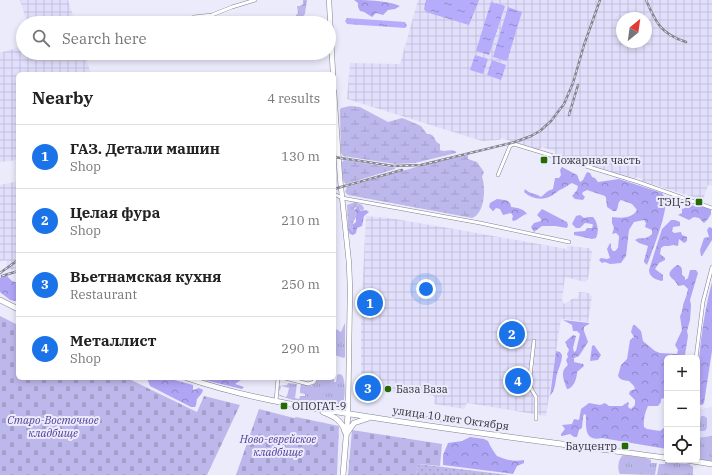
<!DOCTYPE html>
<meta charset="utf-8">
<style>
:root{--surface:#fff;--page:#f6f6f6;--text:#222;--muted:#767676;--line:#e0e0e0;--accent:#1a73e8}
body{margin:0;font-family:"IBM Plex Serif",serif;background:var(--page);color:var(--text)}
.controls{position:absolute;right:12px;bottom:12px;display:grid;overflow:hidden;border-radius:6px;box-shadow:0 2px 6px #0003}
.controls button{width:36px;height:36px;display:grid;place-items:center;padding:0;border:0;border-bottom:1px solid var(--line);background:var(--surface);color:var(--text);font:20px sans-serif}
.compass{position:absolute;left:616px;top:12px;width:36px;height:36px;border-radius:50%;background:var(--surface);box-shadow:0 2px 6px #0003;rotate:29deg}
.you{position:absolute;left:426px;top:289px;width:14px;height:14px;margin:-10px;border:3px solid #fff;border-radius:50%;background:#1a73e8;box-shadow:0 0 0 6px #1a73e833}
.badge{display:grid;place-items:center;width:26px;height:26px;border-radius:50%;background:var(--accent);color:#fff;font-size:13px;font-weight:700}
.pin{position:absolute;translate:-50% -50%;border:2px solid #fff;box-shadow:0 1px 4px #0006}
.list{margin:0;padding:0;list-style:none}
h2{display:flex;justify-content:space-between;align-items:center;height:52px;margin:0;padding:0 16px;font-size:17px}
h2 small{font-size:13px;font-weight:400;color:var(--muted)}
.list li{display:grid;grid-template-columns:26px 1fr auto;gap:12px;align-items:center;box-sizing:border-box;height:64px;padding:0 16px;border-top:1px solid var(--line)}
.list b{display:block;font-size:15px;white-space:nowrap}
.list p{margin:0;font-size:13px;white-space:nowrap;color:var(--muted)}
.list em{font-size:13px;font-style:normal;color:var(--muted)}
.icon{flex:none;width:22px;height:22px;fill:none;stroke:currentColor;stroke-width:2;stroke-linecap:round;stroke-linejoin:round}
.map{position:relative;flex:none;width:712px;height:475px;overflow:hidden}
.search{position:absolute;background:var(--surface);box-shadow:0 2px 6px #0003;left:16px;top:16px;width:320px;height:44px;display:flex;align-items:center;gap:10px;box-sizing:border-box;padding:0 14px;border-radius:22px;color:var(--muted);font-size:15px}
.panel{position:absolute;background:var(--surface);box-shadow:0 2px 6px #0003;left:16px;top:72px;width:320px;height:308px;border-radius:6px}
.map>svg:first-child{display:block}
</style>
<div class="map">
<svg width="712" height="475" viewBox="0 0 712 475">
<defs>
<pattern id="industrial-grid" width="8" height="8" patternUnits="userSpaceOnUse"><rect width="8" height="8" fill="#e1dffb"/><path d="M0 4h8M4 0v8" fill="none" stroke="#c1c0d8"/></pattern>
<pattern id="grass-tufts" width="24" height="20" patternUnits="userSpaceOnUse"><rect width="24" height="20" fill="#bdb8eb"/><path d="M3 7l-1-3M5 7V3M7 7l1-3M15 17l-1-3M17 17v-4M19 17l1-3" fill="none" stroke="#a39eca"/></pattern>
<pattern id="forest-crowns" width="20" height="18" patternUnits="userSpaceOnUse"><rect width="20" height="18" fill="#afa5f5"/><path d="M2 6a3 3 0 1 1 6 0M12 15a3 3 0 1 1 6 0" fill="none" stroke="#8f87c7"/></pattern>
<pattern id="wetland-marsh" width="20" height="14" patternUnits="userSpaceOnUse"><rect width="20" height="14" fill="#bdb8eb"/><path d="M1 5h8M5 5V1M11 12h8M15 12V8" fill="none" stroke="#a39eca"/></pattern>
<pattern id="cemetery-stones" width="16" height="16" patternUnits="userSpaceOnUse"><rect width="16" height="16" fill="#bdb8eb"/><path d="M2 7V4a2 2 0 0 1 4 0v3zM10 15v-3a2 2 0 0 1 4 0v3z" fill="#a39eca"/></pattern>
<pattern id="garden-dots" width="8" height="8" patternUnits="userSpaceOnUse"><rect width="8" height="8" fill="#bdb8eb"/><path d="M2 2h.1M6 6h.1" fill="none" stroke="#a39eca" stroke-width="1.8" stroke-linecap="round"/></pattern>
<pattern id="water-ripples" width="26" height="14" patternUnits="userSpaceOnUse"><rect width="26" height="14" fill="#b5acfc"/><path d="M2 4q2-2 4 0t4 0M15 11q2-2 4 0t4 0" fill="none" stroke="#948ccd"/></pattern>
</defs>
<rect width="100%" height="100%" fill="#ecebfc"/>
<path fill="#e1dffb" d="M712,407v54l-15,-3v-48z"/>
<path fill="url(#industrial-grid)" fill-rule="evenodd" d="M20,0h48l7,23h-48z
M418,0h294v186l-4,-1 -5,15 -61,-19v-2l-5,-2 -2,2 -76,-23 -4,-2v-3l-13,-4 -3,3 -38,-12 -1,2 -18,1 -135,-42 3,-36 50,1zM622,18h24v24h-24z
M23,46v7h61l7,21h-73v86l-18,2v-109z
M18,181v87l-11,3 -1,-3 1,-6 -2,-2 -5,2v-77z
M366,216l23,2 71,12 107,19v-3l22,2 3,4 -4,27 -3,3 -20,-5 -3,23 2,4 10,-6 3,1 2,-7 10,1 3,3 -4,26 -27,-3 -15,97 -79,-13 -3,6 -30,-5v-8l-37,-6v3l-36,-7 1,-10 -1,-4v-55z"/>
<path fill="url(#grass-tufts)" d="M345,323v34l-1,1 -10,-3v-27l7,4z
M339,374l3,1c4,6 4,28 -2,33l-25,-4 -6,-2 -16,-2 -13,-4 -2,-2 7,3 2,-1 2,-8 -8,-2 -1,5 -2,-2 1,-3 8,-1 1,-2 9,1 -2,14 4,1 1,-3h5v-2l-5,-1v-4l1,-5 10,2 5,-3 1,-5 17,-1v5h2l1,-7z
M403,413l44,6 4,3 -1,1h-4l-45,-7v-2z
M701,416h3l3,2v10l-2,3h-5l-2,-2z
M712,436v25l-14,-2 -1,-1v-20z
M623,455l22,3 6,2v3h6l-2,12 -35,-1c-3,-4 -2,-15 3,-19z
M665,462l24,2 4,3v8h-36l2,-11h6z"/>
<path fill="url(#forest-crowns)" d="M347,0c16,0 40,0 53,6l-5,3 -7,1 -5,5 -7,-2 -4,4 -8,-5 -4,-1 -2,-4v-4l-4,-3z
M562,167l15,8 3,7 3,-2 4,-8 3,1 2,4 3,1 3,4 21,-3 43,14c1,1 2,3 3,5 4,11 -13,54 -18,67l-3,-3v-1l4,-15 -9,-3 -4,-3c5,-4 11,1 17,-6v-4l-7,-3 1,-4 -2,-3 -10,2 -5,8 -3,26 -5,7 -11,1 -5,-2 -3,1 -3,-3 2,-2 6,1 3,-1 -3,-9 3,-6 1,1v4l2,3h2l3,-3 1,-12 -3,-3 -4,1 2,-6 -2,-5v-6c9,1 20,2 25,-7l-5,-6 -11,-4c-4,2 -2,8 -5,11h-3l-6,-4 -1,-9 -1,-2 -18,-6 -4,2 -1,2 3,3 -2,3 -8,-1 -3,-3 5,-6 1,-4 -6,-3c-4,2 -6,4 -10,6 -4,1 -7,5 -11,7 -9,5 -19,3 -27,-4l1,-3c4,5 11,4 16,8l7,-6 5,-2 2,-11h4l2,-3 -1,-5z
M497,199c6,1 14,0 14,8 6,1 12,1 16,7 -6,1 -8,6 -14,7l-1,-2 1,-3 -2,-3 -8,2 -3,-6 -4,-1 -3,3 -4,-4 1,-4z
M689,204h1l6,3c6,-1 10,0 15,3v4l-3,5 -4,4 -5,-5 -5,-1 -5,3 -11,-5 4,-2v-4l3,-1z
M358,207l3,4 5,-1 3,2 -5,4 -2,10 -5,2 -1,5 -3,2 -3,-1 -2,-4v-2l8,-6v-3l-3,-8z
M542,209l25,13 1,3 -1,3 -12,-2h-13l-8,6 -3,-5 3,-4 7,-2v-2l-4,-4z
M580,215l4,3 4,-1h5c5,5 6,15 3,21l-4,1 -18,-4v-3l11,-1 2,-3h5l1,-3 -1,-1 -7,-1 -5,5h-4l-4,-4 4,-8z
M671,220h4l5,2v4l-7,1 -1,4 2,2 7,-1 1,3 5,2v4l-3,2 -5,-4 -1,7 -5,-1 -4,1h-5l-3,2 -1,6 5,4v2l-6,3 -4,6 8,6v5l-1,1c-6,-1 -13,-4 -13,-11l13,-41z
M709,227l3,1v12l-10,16h-1l-1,-6 4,-12 5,-1 -2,-7z
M677,265c6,1 5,5 5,10l3,2v3l3,-2 2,-8h6l2,3 -8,27 1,5 -1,15 -3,11 1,5 -3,19v3h-18v39l-6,2v3l-3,4h-10c-3,6 -5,14 -4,21l3,2 13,2 5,-4 2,3v19l-65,-11c-18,4 -16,-11 -16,-23l-2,-1 -1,3 -1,11 -3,2 -2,7h-3l-4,-3 -9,2v-2l4,-5 -3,-4 10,-1 2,-5 5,1 2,-11 8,-6 11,2 5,-2 4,3h13l6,-4 1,1 -1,4 3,2 4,-4v-5l-6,-6 1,-3 5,-2 -1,-3 -5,-5c-5,-1 -8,0 -11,-5l3,-11 6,-6 3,-19 4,-3 -3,-5 2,-7h2l6,6 2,10 12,10 5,2 17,1 1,-4 -3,-5 7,-15 -2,-14c3,-4 2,-9 4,-14 2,-5 3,-8 4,-13l-4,-4 -6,1c-3,-9 -17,-9 -1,-21z
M3,276h4l5,5 6,2v16l-3,2 -5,-1 -10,-8v-14z
M712,282v69l-8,52 -2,2 -5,-1c0,-39 5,-85 15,-122z
M563,320l26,3v1l-5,3v4l4,11 -9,14 -5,2v4l9,2 1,2 -7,6c0,6 -3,15 -9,17h-1c-3,-9 -8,-17 1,-24l-2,-5 2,-3 -1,-3 2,-4 -4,-8 8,-7 3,1 -3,12 1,4 2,-1 4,-17 -3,-3h-4l-1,-6z
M594,345l7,10 -3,5 -8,1 2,-15z
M556,351l4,1 2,3c0,6 -3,13 -5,19 -2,8 -1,15 -7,22z
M147,378h20l26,7v5l6,-2 4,2c-1,4 -4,6 -6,9 -1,3 0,6 -2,8h-4l-41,-21z
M196,378h44l1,2 -6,4 9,3 -2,2z
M470,437l14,2 4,2c2,5 6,11 9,15 9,4 18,6 27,4v3l-7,3 -4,8 -70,-9v-10l5,-12 14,-2z"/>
<path fill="url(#wetland-marsh)" d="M303,0h4l-2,14 -4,5 1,4h-2l-4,-5v-3l2,-2 -1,-7h3l3,-2z
M350,106l10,1 28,15 14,-4 3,1 16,7 6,8c10,0 6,8 13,10v6c5,3 11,-2 16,2v1l-41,10 -20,1 -52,-8 -2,-3 -1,-43 1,-2z
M468,155v4l9,3 7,10 -2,5c4,10 3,37 -10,41l-124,-23 -3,-3 2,-5 76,-22z
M344,160l51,8v1l-49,15 -3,-3 -2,-18z
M355,202l7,3 2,3 -1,3 -8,-4 -1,2 3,5 -4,9v10l-5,-6 -1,-22z"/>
<path fill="url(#cemetery-stones)" d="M0,316l18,9v53h109l70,34 7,-16 36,9 -33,70h-207z
M259,409l35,9 2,-1 43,9 -2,49h-101z
M352,430l90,14 -2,22 -22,-2 -2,11h-68z"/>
<path fill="url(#garden-dots)" d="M418,464l91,11h-93z"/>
<path fill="url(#water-ripples)" d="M426,0h53l-10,25 -43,-13 -2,-3z
M491,2l14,4 -16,49 -13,-4z
M508,7l14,5 -15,49 -14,-4z
M347,18l58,4 2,4 -2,2 -58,-4 -2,-3z
M475,55l13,4 -5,15 -13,-4z
M492,60l14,5 -5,15 -14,-5z"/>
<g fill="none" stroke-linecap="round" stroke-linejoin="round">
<defs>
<path id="street" d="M179,23l15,-6 18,-2 20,-8 23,-7
M498,175l12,-29 4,-2 124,38 74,26
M334,194l8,4 138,25 89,19
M534,341l-5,44 7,12v22
M696,358l7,-56 9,-35
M285,378l23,6 6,-2 2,-4
M276,401l2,-23"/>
<path id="secondary" d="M329,0l4,74
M334,91l6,87 9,85 1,26 -2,125"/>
<path id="primary" d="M0,300l18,9
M187,378c61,21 125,30 189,40 97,15 194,27 291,40
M323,412c10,4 19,8 22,20
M347,433l7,-10 15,-5
M686,460l26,4
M343,475l5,-61"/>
</defs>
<use href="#street" stroke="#828093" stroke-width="4"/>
<use href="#secondary" stroke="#828093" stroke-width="5.5"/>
<use href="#primary" stroke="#828093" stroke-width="6"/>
<use href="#street" stroke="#fff" stroke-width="3"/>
<use href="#secondary" stroke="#fff" stroke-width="4.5"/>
<use href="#primary" stroke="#fff" stroke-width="5"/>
<defs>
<path id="rail" d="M646,0c10,23 15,34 40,42
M569,115l9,-30
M334,157l59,9 28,-1 94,-23 16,-6 9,-5 11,-10 13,-17 9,-21 11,-38 16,-45
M334,189l68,-19
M0,273l18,-13
M2,276l16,-5"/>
</defs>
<use href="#rail" stroke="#868591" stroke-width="2.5"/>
<use href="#rail" stroke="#ecebfc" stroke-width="1" stroke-dasharray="3" stroke-linecap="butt"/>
</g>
<g fill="#256b04" stroke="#ecebfc" stroke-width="1.5">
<rect x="540" y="156" width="8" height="8" rx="2"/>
<rect x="695" y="198" width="8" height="8" rx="2"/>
<circle cx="388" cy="389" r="4"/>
<rect x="280" y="402" width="8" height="8" rx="2"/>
<rect x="621" y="442" width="8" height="8" rx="2"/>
</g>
<g text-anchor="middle" stroke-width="4" stroke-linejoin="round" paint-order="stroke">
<g font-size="11" fill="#303037" stroke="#ecebfc" text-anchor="start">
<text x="552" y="164">Пожарная часть</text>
<text x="691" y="206" text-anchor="end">ТЭЦ-5</text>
<text x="396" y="393">База Ваза</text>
<text x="292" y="410">ОПОГАТ-9</text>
<text x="617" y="450" text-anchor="end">Бауцентр</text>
</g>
<g font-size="11" fill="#303037" stroke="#ecebfc">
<text transform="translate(451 418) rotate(8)" y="4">улица 10 лет Октября</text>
</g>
<g font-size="11" font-style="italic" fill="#513d99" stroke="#ecebfc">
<text x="53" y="424">Старо-Восточное<tspan x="53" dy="13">кладбище</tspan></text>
<text x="278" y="443">Ново-еврейское<tspan x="278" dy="13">кладбище</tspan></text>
</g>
</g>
</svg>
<div class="controls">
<button>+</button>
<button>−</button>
<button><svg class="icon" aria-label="locate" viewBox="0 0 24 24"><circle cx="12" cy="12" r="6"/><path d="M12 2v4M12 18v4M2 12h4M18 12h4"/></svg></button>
</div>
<svg class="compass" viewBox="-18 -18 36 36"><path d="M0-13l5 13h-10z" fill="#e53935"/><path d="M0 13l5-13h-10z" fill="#767676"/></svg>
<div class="you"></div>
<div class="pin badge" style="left:370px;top:303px">1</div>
<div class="pin badge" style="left:512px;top:334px">2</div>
<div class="pin badge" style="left:368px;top:388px">3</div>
<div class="pin badge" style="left:518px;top:381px">4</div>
<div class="search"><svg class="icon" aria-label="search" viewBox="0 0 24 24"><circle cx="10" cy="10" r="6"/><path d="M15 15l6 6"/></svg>Search here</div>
<section class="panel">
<h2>Nearby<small>4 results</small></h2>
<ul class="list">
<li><span class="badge">1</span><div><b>ГАЗ. Детали машин</b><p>Shop</p></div><em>130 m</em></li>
<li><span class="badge">2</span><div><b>Целая фура</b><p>Shop</p></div><em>210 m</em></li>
<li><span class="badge">3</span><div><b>Вьетнамская кухня</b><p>Restaurant</p></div><em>250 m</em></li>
<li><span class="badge">4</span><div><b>Металлист</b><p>Shop</p></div><em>290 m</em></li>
</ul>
</section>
</div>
